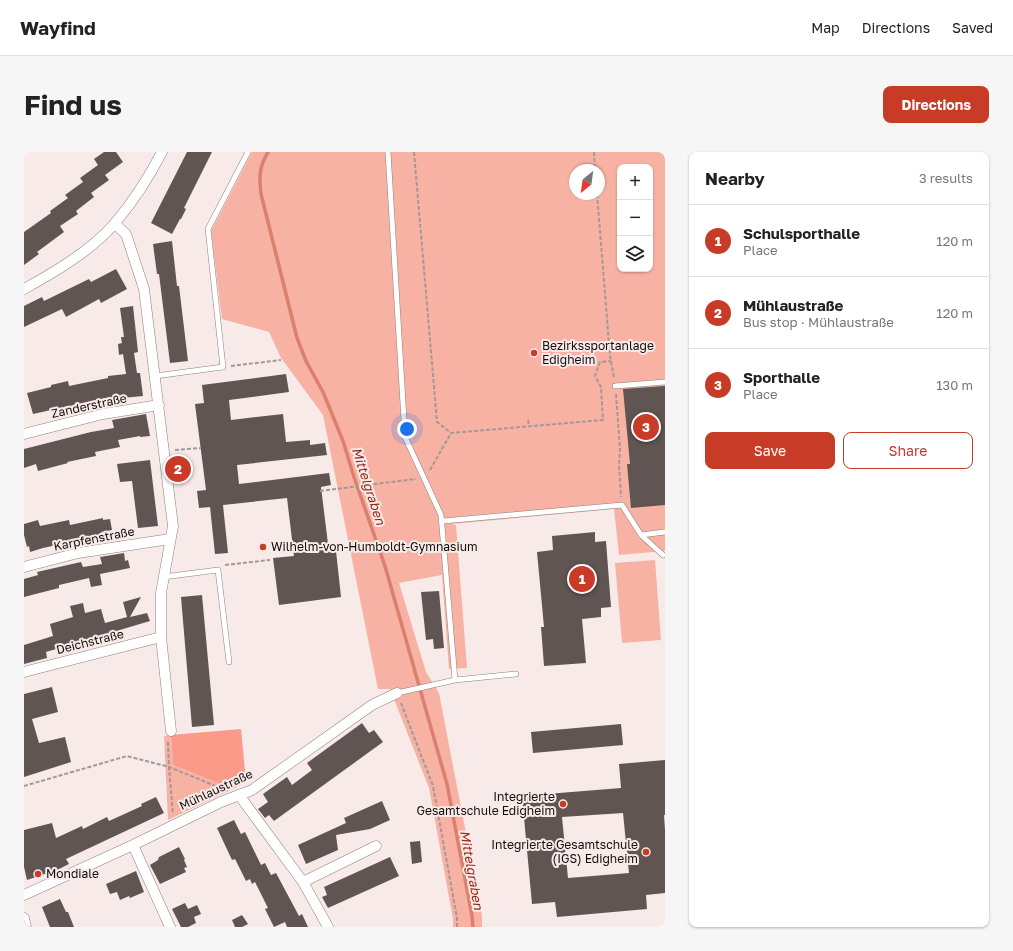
<!DOCTYPE html>
<meta charset="utf-8">
<style>
:root{--surface:#fff;--page:#f6f6f6;--text:#222;--muted:#767676;--line:#e0e0e0;--accent:#c73b27}
body{margin:0;font-family:"Golos Text",sans-serif;background:var(--page);color:var(--text)}
.controls{position:absolute;right:12px;top:12px;display:grid;overflow:hidden;border-radius:8px;box-shadow:0 1px 3px #0004}
.controls button{width:36px;height:36px;display:grid;place-items:center;padding:0;border:0;border-bottom:1px solid var(--line);background:var(--surface);color:var(--text);font:20px sans-serif}
.compass{position:absolute;left:545px;top:12px;width:36px;height:36px;border-radius:50%;background:var(--surface);box-shadow:0 1px 3px #0004;rotate:209deg}
.you{position:absolute;left:383px;top:277px;width:14px;height:14px;margin:-10px;border:3px solid #fff;border-radius:50%;background:#1a73e8;box-shadow:0 0 0 6px #1a73e833}
.badge{display:grid;place-items:center;width:26px;height:26px;border-radius:50%;background:var(--accent);color:#fff;font-size:13px;font-weight:700}
.pin{position:absolute;translate:-50% -50%;border:2px solid #fff;box-shadow:0 1px 4px #0006}
.list{margin:0;padding:0;list-style:none}
h2{display:flex;justify-content:space-between;align-items:center;height:52px;margin:0;padding:0 16px;font-size:17px}
h2 small{font-size:13px;font-weight:400;color:var(--muted)}
.list li{display:grid;grid-template-columns:26px 1fr auto;gap:12px;align-items:center;box-sizing:border-box;height:72px;padding:0 16px;border-top:1px solid var(--line)}
.list b{display:block;font-size:15px;white-space:nowrap}
.list p{margin:0;font-size:13px;white-space:nowrap;color:var(--muted)}
.list em{font-size:13px;font-style:normal;color:var(--muted)}
.actions{display:flex;gap:8px;padding:12px 16px}
.actions a{flex:1;padding:9px 0;border:1px solid var(--accent);border-radius:8px;text-align:center;font-size:14px;color:var(--accent)}
.actions .main{background:var(--accent);color:#fff}
.icon{flex:none;width:22px;height:22px;fill:none;stroke:currentColor;stroke-width:2;stroke-linecap:round;stroke-linejoin:round}
.map{position:relative;flex:none;width:641px;height:775px;overflow:hidden;border-radius:8px}
header{display:flex;align-items:center;gap:24px;box-sizing:border-box;height:56px;padding:0 20px;background:var(--surface);border-bottom:1px solid var(--line)}
header strong{font-size:19px}
nav{display:flex;gap:22px;margin-inline-start:auto;font-size:14px}
.intro{display:flex;align-items:center;justify-content:space-between;box-sizing:border-box;height:96px;padding:0 24px}
h1{margin:0;font-size:28px}
.button{padding:10px 18px;border-radius:8px;background:var(--accent);color:#fff;font-size:14px;font-weight:700}
main{display:flex;gap:24px;padding:0 24px}
aside{flex:1;background:var(--surface);border-radius:8px;box-shadow:0 1px 3px #0004}
.map>svg:first-child{display:block}
</style>
<header>
<strong>Wayfind</strong>
<nav><a>Map</a><a>Directions</a><a>Saved</a></nav>
</header>
<div class="intro"><h1>Find us</h1><a class="button">Directions</a></div>
<main>
<div class="map">
<svg width="641" height="775" viewBox="0 0 641 775">
<rect width="100%" height="100%" fill="#f8eae8"/>
<path fill="#f8b2a4" fill-rule="evenodd" d="M228,0h413v399l-46,4 -5,-46 -162,15 4,1 11,143 -18,1 -7,-94 -43,8 27,89 13,21 43,223v11h-29v-8l-24,-131 -39,-99h-12l-55,-274 -42,-57 -12,-26 -47,-13 -11,-88zM596,15h30v102h-30zM551,18h24v24h-24z
M631,408l6,80 -39,3 -7,-80z
M147,583l2,30 60,24 -65,31 -4,-84z"/>
<path fill="#fb9a88" d="M217,577l5,53 -13,7 -60,-24 -2,-30z"/>
<g fill="none" stroke-linecap="round" stroke-linejoin="round">
<path stroke="#dd7f6f" stroke-width="3.5" d="M244,0c-9,15 -9,25 -7,42l36,144 9,23 17,31 20,49 11,36 31,89 62,218 25,132 1,11"/>
</g>
<path fill="#615553" fill-rule="evenodd" d="M80,0h12l7,10 -18,13 4,5 -18,13 3,4 -18,14 2,3 -18,12 4,6 -27,20 2,2 -15,11v-33l27,-19 -1,-2 18,-13 -3,-3 18,-13 -3,-4 18,-13 -4,-6z
M163,0h25l-28,56 2,1 -5,10h-1l-8,15 -21,-11z
M148,89l5,45h2l9,75 -18,2 -11,-89h-2l-4,-30z
M92,117l11,20 -26,14 -2,-4 -33,18 -4,-8 -38,18v-21l18,-9 2,4 45,-22 2,3z
M109,154l5,46 -4,1 3,20h3l3,23 -32,3 -1,-2 -77,17 -6,-21 24,-6v-2l17,-4 1,5 39,-8v-2l18,-2 -3,-20 -4,1 -1,-11 4,-1 -1,-6h3l-4,-29z
M262,222l3,18 -60,8 2,20 52,-6 3,28 24,-2v5l15,-2 2,12 -90,10 2,19 90,-11 2,12 -10,2 8,65 7,-1 5,46 -62,8 -6,-47 21,-2 -7,-58 -64,7 5,48 -13,1 -5,-47 -11,1 -2,-17 9,-1 -11,-86 9,-1 -2,-18z
M641,234v119l-34,3 -4,-44h3l-7,-75z
M122,262l4,22 -10,1v-1l-22,4 2,7 -25,5 1,4 -29,6 1,1 -30,8 -2,-7 -12,4v-19l67,-17 23,-4 -2,-8z
M126,308l8,66 -20,2 -6,-47 -12,1 -3,-18z
M79,366v2l7,-1 2,11 -11,2 1,3 -59,13 -13,4 -1,-6 -2,1 -3,-12v-11l14,-4 2,6 29,-6 1,5z
M571,380v10l11,-1 5,66 -10,1v9l-19,2 4,44 -42,3 -3,-39h3l-7,-75 16,-2 -1,-14z
M100,401l1,8 3,-1 2,8 -30,6 2,11 -11,2 -2,-9 -30,7v3l-35,9v-18l14,-4 -1,-3 44,-10 2,5 19,-3 -2,-7z
M415,439l5,57 -10,1 -1,-10 -7,1 -5,-48z
M178,443l12,130 -22,2 -11,-130z
M117,445l-11,20 17,-4 3,8 -104,31 1,6 -23,6v-19l29,-9 -3,-12 23,-7 -3,-11 13,-3 2,10 16,-4 4,14 22,-6 -4,-15z
M28,535l6,25 -26,7 7,24 26,-6 6,25 -47,15v-83z
M338,571l7,10 5,-3 9,12 -109,79 -5,-6 -4,3 -7,-9 10,-7 -5,-8 24,-17 5,8 20,-15 -5,-7z
M597,572l2,21 -90,8 -2,-21z
M641,608v55h-1l1,15v63l-19,2 1,14 -90,8 -2,-15 -23,2 -10,-108 99,-8 -2,-24zM599,661l6,60 -61,5 -6,-61z
M132,645l8,16 -98,46 3,5 -10,5 -32,11 -3,-13v-37l28,-7 4,15 26,-12 1,3 24,-12 2,4 33,-15 -1,-2z
M358,649l8,19 -20,9 -34,6 2,15 -32,14 -8,-19 48,-22 -2,-5z
M210,668l7,14 4,-2 16,33 4,-2 6,12 5,-2 23,43 3,-2 6,13h-21l-2,-5 -11,5 -9,-18 3,-1 -13,-26 -3,2 -2,-5 -4,2 -11,-22 -3,1 -15,-32z
M396,689l2,21 -10,2 -2,-22z
M155,695l6,12 -1,1 3,7 -3,1 2,4 -26,12 -10,-19 8,-5 1,-3z
M366,705l9,19 -71,32 -6,-11 5,-2 -3,-8z
M112,719l8,21 -14,6 -1,-2 -9,4 -3,-8 -7,2 -4,-10z
M36,747l6,13h2l6,15h-24l-8,-20z
M161,751l3,6 9,-4 4,9 -7,3 2,6 -8,4h-7l-9,-18z
M218,763l6,9 -6,3h-7l-3,-7z"/>
<g fill="none" stroke-linecap="round" stroke-linejoin="round">
<defs>
<path id="service" d="M364,0l17,285 36,78 14,165
M131,224l68,-9 -15,-138 40,-77
M591,234l50,-4
M419,369l179,-16 19,30 22,20
M617,383l24,-3
M139,425l55,-7 11,92
M373,541l58,-13 61,-6"/>
<path id="minor" d="M91,72l11,10 18,55 29,237 -12,67v44l10,94
M0,137c31,-17 68,-39 91,-66 18,-21 34,-46 47,-71
M0,282l79,-20 56,-9
M0,415l54,-14 92,-14
M0,520l137,-35
M215,643l64,87 25,45
M109,693l37,82
M279,730l73,-36
M0,743l109,-50 88,-43 31,-12 120,-85 25,-12
M0,766l2,9"/>
</defs>
<use href="#service" stroke="#8d817f" stroke-width="6"/>
<use href="#minor" stroke="#8d817f" stroke-width="11"/>
<path stroke="#a39897" stroke-width="2" stroke-dasharray="4 2" stroke-linecap="butt" d="M390,0l23,270 14,11 152,-13 -2,-33 -6,-11 5,-14 11,-1
M570,0l1,18
M573,42l13,162 4,22
M207,214l50,-6
M592,242l4,56 -1,15 2,32
M504,268l1,6
M151,298l26,-2
M406,318l21,-37
M296,339l96,-12
M201,413l45,-5
M377,551l32,83 24,132v9
M144,590l1,25 54,22
M0,634l103,-30 42,11 4,47"/>
<use href="#service" stroke="#fff" stroke-width="5"/>
<use href="#minor" stroke="#fff" stroke-width="10"/>
</g>
<g fill="#c73b27" stroke="#f8eae8" stroke-width="1.5">
<circle cx="510" cy="201" r="4"/>
<circle cx="239" cy="395" r="4"/>
<circle cx="539" cy="652" r="4"/>
<circle cx="622" cy="700" r="4"/>
<circle cx="14" cy="722" r="4"/>
</g>
<g text-anchor="middle" stroke-width="4" stroke-linejoin="round" paint-order="stroke">
<g font-size="12" fill="#110d0c" stroke="#f8eae8" text-anchor="start">
<text x="518" y="198">Bezirkssportanlage<tspan x="518" dy="14">Edigheim</tspan></text>
<text x="247" y="399">Wilhelm-von-Humboldt-Gymnasium</text>
<text x="531" y="649" text-anchor="end">Integrierte<tspan x="531" dy="14">Gesamtschule Edigheim</tspan></text>
<text x="614" y="697" text-anchor="end">Integrierte Gesamtschule<tspan x="614" dy="14">(IGS) Edigheim</tspan></text>
<text x="22" y="726">Mondiale</text>
</g>
<g font-size="12" fill="#110d0c" stroke="#f8eae8">
<text transform="translate(65 254) rotate(-12)" y="4">Zanderstraße</text>
<text transform="translate(70 387) rotate(-11)" y="4">Karpfenstraße</text>
<text transform="translate(66 490) rotate(-14)" y="4">Deichstraße</text>
<text transform="translate(192 638) rotate(-25)" y="4">Mühlaustraße</text>
</g>
<g font-size="13" font-style="italic" fill="#972718" stroke="#f8eae8">
<text transform="translate(345 334) rotate(72)" y="5">Mittelgraben</text>
<text transform="translate(448 718) rotate(80)" y="5">Mittelgraben</text>
</g>
</g>
</svg>
<div class="controls">
<button>+</button>
<button>−</button>
<button><svg class="icon" aria-label="layers" viewBox="0 0 24 24"><path d="M12 4l9 5-9 5-9-5zM3 14l9 5 9-5"/></svg></button>
</div>
<svg class="compass" viewBox="-18 -18 36 36"><path d="M0-13l5 13h-10z" fill="#e53935"/><path d="M0 13l5-13h-10z" fill="#767676"/></svg>
<div class="you"></div>
<div class="pin badge" style="left:558px;top:427px">1</div>
<div class="pin badge" style="left:154px;top:317px">2</div>
<div class="pin badge" style="left:622px;top:275px">3</div>
</div>
<aside>
<h2>Nearby<small>3 results</small></h2>
<ul class="list">
<li><span class="badge">1</span><div><b>Schulsporthalle</b><p>Place</p></div><em>120 m</em></li>
<li><span class="badge">2</span><div><b>Mühlaustraße</b><p>Bus stop · Mühlaustraße</p></div><em>120 m</em></li>
<li><span class="badge">3</span><div><b>Sporthalle</b><p>Place</p></div><em>130 m</em></li>
</ul>
<div class="actions"><a class="main">Save</a><a>Share</a></div>
</aside>
</main>
